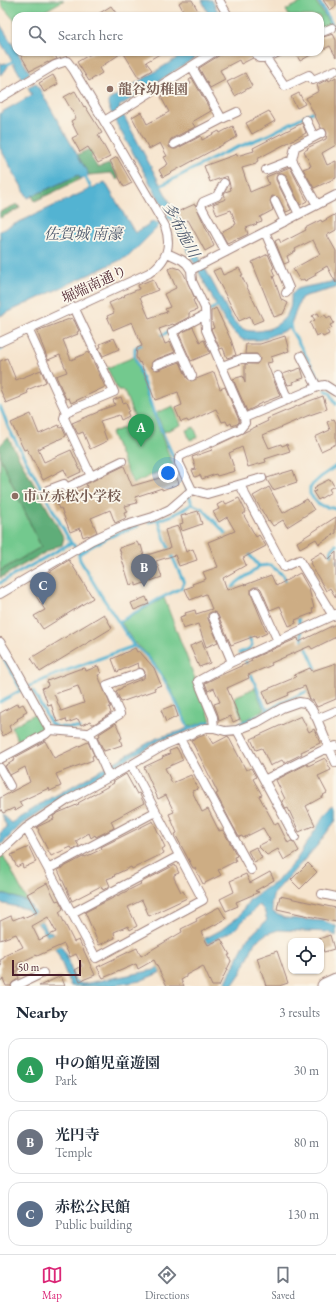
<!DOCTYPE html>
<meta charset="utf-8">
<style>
:root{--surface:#fff;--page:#f2f2f3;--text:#1f2937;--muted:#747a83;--line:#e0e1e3;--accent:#db2777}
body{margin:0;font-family:"EB Garamond","Noto Serif JP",serif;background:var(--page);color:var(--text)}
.controls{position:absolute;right:12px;bottom:12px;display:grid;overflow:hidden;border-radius:8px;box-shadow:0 1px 3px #0004}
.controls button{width:36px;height:36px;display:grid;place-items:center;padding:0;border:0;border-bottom:1px solid var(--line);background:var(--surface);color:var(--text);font:20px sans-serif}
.scale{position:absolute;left:12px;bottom:10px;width:69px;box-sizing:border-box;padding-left:4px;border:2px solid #4a1f2b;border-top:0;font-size:11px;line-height:14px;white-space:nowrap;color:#4a1f2b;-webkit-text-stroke:3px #fbf7ec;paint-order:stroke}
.you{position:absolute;left:168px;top:473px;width:14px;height:14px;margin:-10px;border:3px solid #fff;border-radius:50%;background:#1a73e8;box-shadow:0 0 0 6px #1a73e833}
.badge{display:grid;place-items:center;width:26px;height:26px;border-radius:50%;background:var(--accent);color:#fff;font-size:13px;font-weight:700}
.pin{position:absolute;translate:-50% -33px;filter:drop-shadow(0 1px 2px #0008)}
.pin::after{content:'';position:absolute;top:21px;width:14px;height:12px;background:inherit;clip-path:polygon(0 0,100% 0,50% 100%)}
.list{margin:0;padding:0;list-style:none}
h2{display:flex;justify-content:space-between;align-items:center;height:52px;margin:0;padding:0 16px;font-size:17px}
h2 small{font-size:13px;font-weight:400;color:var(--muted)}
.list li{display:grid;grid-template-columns:26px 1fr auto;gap:12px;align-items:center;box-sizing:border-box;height:64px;margin:0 8px 8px;padding:0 8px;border:1px solid var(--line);border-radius:12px}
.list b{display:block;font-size:15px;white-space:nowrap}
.list p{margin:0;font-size:13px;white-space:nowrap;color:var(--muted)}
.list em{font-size:13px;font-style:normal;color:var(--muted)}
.icon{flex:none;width:22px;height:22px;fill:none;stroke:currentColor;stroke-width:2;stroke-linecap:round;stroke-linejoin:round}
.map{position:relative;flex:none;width:336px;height:986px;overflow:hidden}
.search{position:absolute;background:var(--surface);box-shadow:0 1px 3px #0004;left:12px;right:12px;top:12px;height:44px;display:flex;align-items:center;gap:10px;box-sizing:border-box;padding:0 14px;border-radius:12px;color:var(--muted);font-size:15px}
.sheet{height:268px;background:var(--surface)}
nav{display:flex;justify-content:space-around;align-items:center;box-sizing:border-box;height:56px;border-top:1px solid var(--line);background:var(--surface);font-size:11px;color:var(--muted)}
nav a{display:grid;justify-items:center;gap:2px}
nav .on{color:var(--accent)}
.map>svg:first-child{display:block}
</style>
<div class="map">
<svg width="336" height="986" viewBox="0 0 336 986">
<rect width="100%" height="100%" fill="#fbf7ec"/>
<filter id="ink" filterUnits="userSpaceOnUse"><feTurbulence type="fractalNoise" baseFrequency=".025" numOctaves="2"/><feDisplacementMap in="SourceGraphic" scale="8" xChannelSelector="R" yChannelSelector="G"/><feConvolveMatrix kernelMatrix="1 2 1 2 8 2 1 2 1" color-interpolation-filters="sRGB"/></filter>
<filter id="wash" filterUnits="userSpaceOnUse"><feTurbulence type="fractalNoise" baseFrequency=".012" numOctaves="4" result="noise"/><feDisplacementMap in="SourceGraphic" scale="16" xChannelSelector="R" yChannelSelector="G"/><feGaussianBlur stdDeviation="0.9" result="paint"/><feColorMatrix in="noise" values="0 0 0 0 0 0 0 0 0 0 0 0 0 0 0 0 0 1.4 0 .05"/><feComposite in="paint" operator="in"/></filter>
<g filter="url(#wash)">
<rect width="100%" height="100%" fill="#f6e4cd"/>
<path fill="#73c98e" stroke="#5e745c" d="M0,0h64l-28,16h-20v6l-14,-16z
M306,0h9l16,26 -11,5v-15h-31l-3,-6z
M134,357l19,57 20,51 -40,19 -22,-51 25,-11 -12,-31h-6l-11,-23z
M173,406l8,19 -17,7 -8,-19z
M194,427l4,10 -8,3 -4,-10z
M0,457l41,90 -41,24z
M164,598l47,122 -22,7 -20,-42 -14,-21 -14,-16 -7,-5 -13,-21z
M255,688l9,22 -21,11 -9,-24z
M36,713l7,14 -1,6 -22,11 -9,-17z
M3,855l25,47 -22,-8h-6v-36z"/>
<path fill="#5ead79" stroke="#546652" d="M93,147l3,6 -5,4 7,11 11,-4 10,14 -2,2 -6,-7 -22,2 -12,-20z
M78,175l3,4 -46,22 -3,-5z
M17,204l3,4 -20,10v-6z
M8,437l5,10 51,91 -2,7 -7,2 -55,31v-7l41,-24 -41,-90v-12z"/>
<path fill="#53b3d2" stroke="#4e697e" d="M202,0h10l8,16h-11z
M0,24l30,49 -8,5 -22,-37z
M187,52h17l-83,53 -2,2 112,210c6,9 13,15 25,14 14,0 29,-8 34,-23 3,-11 -3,-14 10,-20l36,-7v7l-31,8 -4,2 -12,31 -29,11h-17l-9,-7 -10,-13 -43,-82 -66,-117 -7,-16 1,-5z
M0,62l1,2 5,-1 2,3 -3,5 -5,4z
M36,83l53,92 -8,4 -3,-4 -50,23 -28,-50v-35l32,-18 -4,-8z
M105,182l30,51 19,-12 4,6 -29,29 -129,60v-85z
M189,727l5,1 -12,6 -22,6 -92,54 -46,30 -22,22v-13l7,-6 -7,-14 11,10 35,-22 111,-63 24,-7z
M336,805v15l-20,27 -42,46 -3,11 2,8 11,6 40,3 12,5v10l-8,-4 -50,-2 -12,4 -11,8 -14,31 -9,13h-8l23,-47 20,-19 -3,-10 -5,-5 -25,25 -64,33 -11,10 -19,8 -29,5h-40l-13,-32 -12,-20 -20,-25 -26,-6v-9h6l22,8 20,29 4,1 14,22 9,27 8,3 71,-14 15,-12 52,-28 18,-14 11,-17 27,-18 19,-21 29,-45z"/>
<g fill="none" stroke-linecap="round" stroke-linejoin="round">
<path stroke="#53b3d2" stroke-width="3" d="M318,0l18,31
M5,66l10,-6
M84,174l7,14
M158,187l66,-34 44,-18 48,-25
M154,227l19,-12
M206,312l13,-7
M290,323l1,7 32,55
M159,337l12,-7
M144,343l-9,5v9l18,54 23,52
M0,350l3,-2
M326,390l5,4 5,10
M0,406l9,23 62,114 -71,40
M336,466l-14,10 -12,11v7l9,11 17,4
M185,483l7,21 11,5 26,28
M149,522c17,-3 29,-8 43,-18
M71,543c6,3 8,10 9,17l21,35 33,51c23,12 43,59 55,83
M336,545l-5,5 1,7 4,4
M247,552l12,14
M79,554c18,-12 39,-22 59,-28
M259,566l11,-1 13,10 4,9
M233,592l-1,-3c5,-11 20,-13 27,-23
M298,616l4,22 16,35
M119,622l40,-23 22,-11 3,-5 -19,-43 -6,-19
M0,651l21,39 -21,12
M239,653l10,-4 3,-4 -4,-10
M246,662l18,43 4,5
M21,690l36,-16 77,-28
M33,691l18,33 7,3 21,1
M190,729l18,-7 18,4 10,-1 23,-9 22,-13 29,-13"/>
</g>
<g id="blocks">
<path fill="#cdad84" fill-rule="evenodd" d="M183,0h9l9,16h-15l-7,-13z
M323,0h13v6l-6,4z
M111,6l7,10h-23z
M333,34l3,6v17l-6,-11 -10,5v-13z
M19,52h34l4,7 -9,4v-1l-18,9z
M94,52h69l-17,10 6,8 -13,8 -16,-26 -24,16 3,5 -13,8 -12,-19z
M225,52h25l3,6 -12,6 -2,-4 -19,10 5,10 -15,8 -11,-20z
M295,52h21l-16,9z
M245,73l7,13 -17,10 -8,-14z
M53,75l5,9 -14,8 -5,-9z
M336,77v68l-14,8 5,12 9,-4v17l-22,10 -11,-19 8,-3 -7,-15 4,-2 -1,-1 19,-9 1,-6 -2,-4 -4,-1 -15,-30 13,-7 -2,-6 11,-6 1,2z
M192,78l19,33 -19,11 3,5 -24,12 -2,4v4l4,2h3l25,-13 1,4 17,-9 1,2 13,-7 4,11 -74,40 -4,-7 9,-6 -4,-7 3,-1 -7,-13 -11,6 -17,-32 9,-5 6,12 22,-12 -8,-15 2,-1 -2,-4 10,-5 3,6 17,-9 -2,-4z
M75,91l9,16 1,-1 17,27 -4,2 12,22 -12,6 -10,-16 -8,5 -8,-14 6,-3 -7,-14 5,-3 -12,-21z
M299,93l6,11 -8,4 -6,-11z
M269,111l6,10 -23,13 -6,-11z
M302,123l4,10 -49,26 1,2 -2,1v2l-14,4 8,24 19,-8 -3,-7 24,-10 17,34 -7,4 -14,-30 -4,-2h-4l-2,4v3l15,30 -5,2 -8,-15 -6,-1 -2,5 3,9 -13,7 2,4 -6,2 1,1 -11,4 2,6 -10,5v-1l-11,5 -6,-11 15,-8 -5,-14 -14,5 -4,-11 13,-5 -2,-5 1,-2 6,-2 -2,-8 -2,-6 -17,6 -6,-16 33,-12v2l17,-5 -1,-3z
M117,157l15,26 -8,4 -14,-26z
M195,204l19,42 -9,5 -17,-31 -6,3 -5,-11z
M336,214v16l-9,5 9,16v32l-9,-17 -12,7 1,2 -11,6 -1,-2 -4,2 -7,-12 27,-15 -7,-14 -18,9 1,2 -9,5 2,6 -5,2 -9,-23 4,-2 2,4 25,-13 -1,-2 16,-8 1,2z
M268,254l6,14 -2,1 3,7h-2l8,23 7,4 -5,11 -9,3 -22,-55z
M174,267l6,2 4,5 11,25 -2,1 4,10 -8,3v4l-15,8 -1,-1 -14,5 6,15 5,-2 5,10 -21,8 -2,2 -1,5 2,2 5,1 22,-8 7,16 4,3 23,-9 6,17 5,-2 14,33v2l-2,2 -5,2 -1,-3 -3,2 -2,-4 -4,1 -6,-13 -28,13 -1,-2 -6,2 -6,-14 7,-3 -4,-13 -23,8 -15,-38 -1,1 -3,-6 1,-9 5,-2 -10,-24 -19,8 -6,-14 7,-3 -5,-10 16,-7 -1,-1 15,-6 -1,-4 15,-6 5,11 -18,7 9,21 18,-6 -2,-3 5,-2 -6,-13 12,-6 -8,-19z
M220,268l3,7 16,-7 4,7h-2l22,45 -10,4 -3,-8 -11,5 -26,-50z
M216,308l15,32 5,15 -9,3 -4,-10 -3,1 -9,-20 3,-1 -3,-8v-9z
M318,313l2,4 5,-2 2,3 3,-2 4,7 -4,2 2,3 -5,2 2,4 -6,3 -2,-3 -5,2 -6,-13 5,-3 -3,-4z
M72,318l1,2h1l5,11 -2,1 1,2 -15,6 8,20 18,-8 16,35 -34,16 -2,-5 -3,1 -10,-23 11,-4 -7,-17 -12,5 -11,-29z
M193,327l7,15 4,-2 6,13 -19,8 -12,-27z
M285,336l4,15 -18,6 1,5 -5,1 13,33 -23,9v1l-10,5 -14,-32 10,-3 2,7v-19h12l3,-5 -3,-5h-12l1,-10h14z
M114,338l5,11 -16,7 -4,-8 2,-1 -1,-3z
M7,358l9,22 25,-10 5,12 -19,8 1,3 -7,3v1l-15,6 -6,-14v-28z
M301,368l3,10 -12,4 1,2 -5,1 -5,-11z
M323,396l4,13 -20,7 -44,19 6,13 12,-4 1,2 5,-2 3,7 -25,8 1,3 -18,5 -6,-20 -13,6 6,18 -18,5 -1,-2 -14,5 -2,-4 -5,2 -3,-7 4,-1 -4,-12 20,-7 -1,-2 57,-27 -1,-2 40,-17z
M121,397l2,6 3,-1 3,9 -2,1 2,4 -8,4 -2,-5 -19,6 7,20 -17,8 -7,-17 -5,2 -6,-11 26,-11v-1l17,-6 -2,-5z
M31,414l8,20 20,-9 1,3 2,-1 4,9 -28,13 6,13 27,-12 10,22 -13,6 -4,-9 -21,11 -13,-26h-1l-2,-5 -3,1 -13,-27z
M334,419l2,4v21l-15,7 -6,-14 15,-7 -3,-8z
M124,466l8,20 31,-9 -2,-6 12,-4 6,17 -17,6v-2l-27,9 2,6 -12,3 3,6 -4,1 2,5 -11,5 -5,-13 -19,8 6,14 -8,4 -1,-1 -5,2 -3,-9 -10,4 -9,-24 -2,1 -6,-15 8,-3 4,2 7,-2 1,2 14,-6 -1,-3z
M293,470l4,12 -24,8 -6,-10v-2z
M330,479l4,7 -5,3 2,3 -13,8 -5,-8 3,-1 -2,-2 3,-2 -1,-1z
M269,487l14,26 24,-14 7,11 -27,17 -4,-7 -10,6 -4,-6 -1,1 -15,-25z
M239,498l7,14 -3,2 13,23 3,-2 7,11 -23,12 3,7 -23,13 4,12 17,-6 1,1 26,-10 5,11 24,-13 9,16 5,19 -2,1 1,4 -18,7 1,3 -7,3 -9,-20 -10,4 -9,-21 -2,-2h-5l-3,2v5l16,39 -11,5 -1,-2 -24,9 -13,-30 -4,-3h-3l-3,2v5l10,23 -12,5 -8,-23 -15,5 -3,-12 6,-2 -1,-2 10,-3 1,4 16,-5 -6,-15 -16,6 -5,-11 8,-3 -1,-2 14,-5 -3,-7 15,-5 -10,-25 27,-11 -8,-14 -8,5 -6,-10 6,-3 -2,-4 7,-4 2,3z
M198,511l4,13 -20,7 -2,-7 3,-1 -2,-7z
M336,517v16l-17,11 -3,-5 -16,9 -3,-6z
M178,526l8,26 7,-3 4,11 -18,6 -4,-11 -19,6 6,16 -26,9v-3l-6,2 -10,-32h1l-2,-5 18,-6 2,4 2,-1 3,11 26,-8 -5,-18z
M322,552l6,8 8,-8v46l-6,-10 -4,3 -16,-28 2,-1 -2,-3z
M69,560l24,38 -50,31 -9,-13 11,-6 -16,-25z
M146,597l3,7 -15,6 -3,-7z
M104,614l8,14 -72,44 -9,-14z
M336,624v13l-24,12 -2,-3 -39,17 1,2 -24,10 1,3 -22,10 13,31 -7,3 -3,-6 -11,5 -1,-6 -4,-11 6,-2 -6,-14 -6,3 -3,-8 16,-8 31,-14 -1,-2 47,-21 1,4z
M202,641l8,22 -11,4 -9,-21z
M135,648l2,4 2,-1 15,17 7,17 -7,3 1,2 -34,12 -5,-11 6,-3v-1l22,-9 1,-6 -2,-3 -4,-1 -1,-5 -21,9 -5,-13z
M336,663v36l-19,8 -4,-7h-3l-5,-14 -17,7 1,2 -21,9 -5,-13 33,-14 -2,-2 16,-7 2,3z
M98,666l3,8 -3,1 13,32h-2l2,6 -17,11h-2l-1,-3 -10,4 -3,-6 -11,4 -1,-4 -9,3 -6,-18 -3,1 -6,-17 6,-2 -1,-5 32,-12 6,-1 1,3zM78,686l6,17 -23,8 -7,-17z
M18,703l1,3 4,-2 4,7 -4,2 1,2 -7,4 1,1 -9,6 2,5 -8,5 -3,-5v-18z
M174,705l4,11 -12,6 -5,-12z
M301,716l8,16 5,-3 6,14 -19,9 1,2 -18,9 -2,-3 -12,6 -8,-18 -6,2 -5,-11z
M116,723l6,15 -2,1 2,6 -18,6 -7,-14 3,-1 -1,-2z
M207,734l6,10 15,-8 18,34 5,-2 5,9 -3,2 9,16 -3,1 16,29 3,-2 10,20 3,-2 3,1 5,9 -15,9 -6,-11 -11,6 -9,-9 12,-6 -7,-12 -20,10 -1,-2 -3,1 -23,-43 2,-1 -16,-32 -11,-21z
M45,741l9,17 34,-16 6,13 -2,1 1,4 -37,14 5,12 -11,5 -1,-3 -30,14 3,5 -7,4 -1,-3 -11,5 -3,-5v-10l30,-16 -5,-15 -15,8 -5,-9 10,-6 -1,-2z
M177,748l6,12 -18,8 7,15 19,-8 7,14 -6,2 10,21 6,-3 11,22 4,-1 14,26 -3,1 2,4 -18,9 3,5 -18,9 -8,-16h-2l-18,-34 2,-1 -8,-19 5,-2 -8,-17 -8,4 -14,-32 19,-9 -1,-1 8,-3 -1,-3z
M325,758l6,12 -13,6 9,17 -4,2 1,1 -18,10 9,19 -16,7 -11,-24 -2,1 -4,-8 3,-2 -9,-19 31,-16 1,2z
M126,774l11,20 2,-1 5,10 -33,18 3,7 -18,9 -1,-2 -4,3 -2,-5 -13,8 3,5 -6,4 -2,-3 -20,9 -13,-25 1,-1 -2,-3 17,-8 -1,-3 5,-3 21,-9 -1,-1 36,-20 -1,-1z
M153,821l12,26 -3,2 2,4 -32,16 -1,-2 -17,8 1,1 -8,3 3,7 -7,4 -2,-4 -29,15 -14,-31 27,-14v1l17,-8 -1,-2z
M29,847l7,15 -13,6 -1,-4 -5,3 -6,-12z
M256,847l6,11 -8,4 -6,-11z
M308,863l9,9 -17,17 -9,-9z
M175,865l4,8 -5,2v3l7,14 2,-1 4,7 -38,18 -7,-16 -14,7 9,19 -7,4 -2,-4 -14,6 1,6 -16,7 -14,-33 56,-28 -1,-1z
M270,872l4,8 -19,11 4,1 -23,10 2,4 -12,5 -6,-12 14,-7 -4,-11 16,-7 4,9z
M47,883l9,18 3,-1 3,6 1,3 -4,3 15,30 5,-2 16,35 -15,6 -5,-11 7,-4 -6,-12 -6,3 -6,-13 -27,12 -1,-1 -19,9 2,6 -3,2 3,6 -7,5 -1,3h-5l-3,-7 -3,2v-15l2,-1 -2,-5 4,-2v-2l19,-9 -7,-13 -16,6v-19l11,-5 2,4 10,-4v2l14,-6 -10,-18zM48,917l8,15 -17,8 -7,-14z
M280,896l56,12v14l-59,-13z
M219,907l7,12 -25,13 7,13 13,-6 9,16h-2l3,6 -12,25h-7l-9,-20 -17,9v2l-5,3 3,6h-17l-13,-26 -16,9 -2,-5 -33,14 -6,-11 40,-19 4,8 41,-24 -1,-3 16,-8 -1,-2z
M330,935l4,14 -10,3 -5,-13z
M277,951l11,32 -9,3h-13l-9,-28z
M61,976l4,10h-26z"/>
</g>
</g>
<g filter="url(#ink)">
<use href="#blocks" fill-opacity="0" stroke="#a0827c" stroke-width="1"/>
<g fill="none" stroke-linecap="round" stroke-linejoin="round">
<defs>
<path id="street" d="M219,0l9,16
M320,33l12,-5
M255,52l4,6h7l19,28 24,-11 4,5 23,-10
M266,58l13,-6
M0,98l55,-33 12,-4 6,8 31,52 61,105c7,20 2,35 -16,47l-149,69
M222,119l15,-7
M306,120l8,17
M104,121l20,-12 90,-57
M174,144l48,-25 -30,-52
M266,170l26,-10
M281,178l18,36
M224,183l-7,13 -14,6 -2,4 25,46
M275,201l10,21
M317,205l-25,-45 3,-13 27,-14
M265,232l24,56 -3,5
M191,270l145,-75
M28,329l38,83 -2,6 27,58 31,-15
M301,356l16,31
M156,365l26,-10
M222,366l19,-7h14
M192,376l-20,-44 33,-17
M278,376l10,24
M66,412l48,-20 -40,-85
M244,418l76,-32 5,-1 11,7
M240,485l44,82 15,-7 34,56
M48,490l16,-6 2,4 25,-12
M192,490l15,4 55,-16
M256,592l22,49
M0,594l92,-54 28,-13 33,-10 17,-8 22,-19 -13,-27v-5l3,-3 58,-26 5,-6 -1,-5 -38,-88 -1,-22 -13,-27 -1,-11 -4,-6 -5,-4 -15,-7
M213,617l19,45
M0,642c18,28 33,59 50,88l37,3 4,3 18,41
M317,719l19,-8
M214,728l-1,-11 -15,-36 34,-19 104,-48
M237,730l58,107
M88,734l32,-20 -13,-29 33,-12
M180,739l71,131
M0,759l46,-25 4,-4
M0,768l10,18
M264,780l57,-29 15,-5
M26,828l70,130 107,-58 -72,-135
M0,852l26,-24 40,-27 65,-36 34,-20 40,-17h9l11,3 12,-1 21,-8 24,-14 17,-6 6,1 6,5 6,11 12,29 7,15
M48,869l107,-57
M322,894l14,3
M72,913l107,-57
M16,986l27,-13"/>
<path id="highway" d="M325,986l11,-5"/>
</defs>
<use href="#street" stroke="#a0827c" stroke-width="10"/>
<use href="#highway" stroke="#a0827c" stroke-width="17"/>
<use href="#street" stroke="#fff" stroke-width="8"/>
<use href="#highway" stroke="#fff" stroke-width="15"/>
</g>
</g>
<g fill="#8d6e63" stroke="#fbf7ec" stroke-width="1.5">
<circle cx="110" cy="89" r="4"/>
<circle cx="15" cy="496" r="4"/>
</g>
<g text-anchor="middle" stroke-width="3.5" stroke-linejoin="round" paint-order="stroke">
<g font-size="14" font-weight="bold" fill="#785e54" stroke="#fbf7ec" text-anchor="start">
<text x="118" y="94">龍谷幼稚園</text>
<text x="23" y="501">市立赤松小学校</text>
</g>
<g font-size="14" fill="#4a1f2b" stroke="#fbf7ec">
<text transform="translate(94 284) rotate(-25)" y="5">堀端南通り</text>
</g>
<g font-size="15" font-style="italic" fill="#4e5a6e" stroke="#fbf7ec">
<text transform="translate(181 230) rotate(62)" y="5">多布施川</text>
<text x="83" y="239">佐賀城 南濠</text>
</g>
</g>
</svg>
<div class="controls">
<button><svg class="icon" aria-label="locate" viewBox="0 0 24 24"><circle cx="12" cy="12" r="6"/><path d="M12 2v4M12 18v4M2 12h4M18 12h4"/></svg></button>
</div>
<div class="scale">50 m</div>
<div class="you"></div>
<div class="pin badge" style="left:141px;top:447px;background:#2e9e5b">A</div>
<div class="pin badge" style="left:144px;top:587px;background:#6b7280">B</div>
<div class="pin badge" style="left:43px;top:605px;background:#5c6f8a">C</div>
<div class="search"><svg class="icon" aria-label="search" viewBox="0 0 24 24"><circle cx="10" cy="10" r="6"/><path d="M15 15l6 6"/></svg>Search here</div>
</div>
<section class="sheet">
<h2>Nearby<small>3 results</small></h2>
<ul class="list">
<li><span class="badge" style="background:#2e9e5b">A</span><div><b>中の館児童遊園</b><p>Park</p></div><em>30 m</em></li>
<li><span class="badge" style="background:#6b7280">B</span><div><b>光円寺</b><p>Temple</p></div><em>80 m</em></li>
<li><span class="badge" style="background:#5c6f8a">C</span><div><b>赤松公民館</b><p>Public building</p></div><em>130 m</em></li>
</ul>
</section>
<nav>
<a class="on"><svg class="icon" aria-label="map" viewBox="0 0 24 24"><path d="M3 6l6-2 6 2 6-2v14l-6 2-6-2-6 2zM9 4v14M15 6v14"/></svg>Map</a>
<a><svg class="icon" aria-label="directions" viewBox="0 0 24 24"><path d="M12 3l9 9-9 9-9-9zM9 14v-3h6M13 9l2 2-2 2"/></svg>Directions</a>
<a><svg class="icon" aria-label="saved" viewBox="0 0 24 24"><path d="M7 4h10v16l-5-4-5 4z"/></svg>Saved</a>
</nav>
